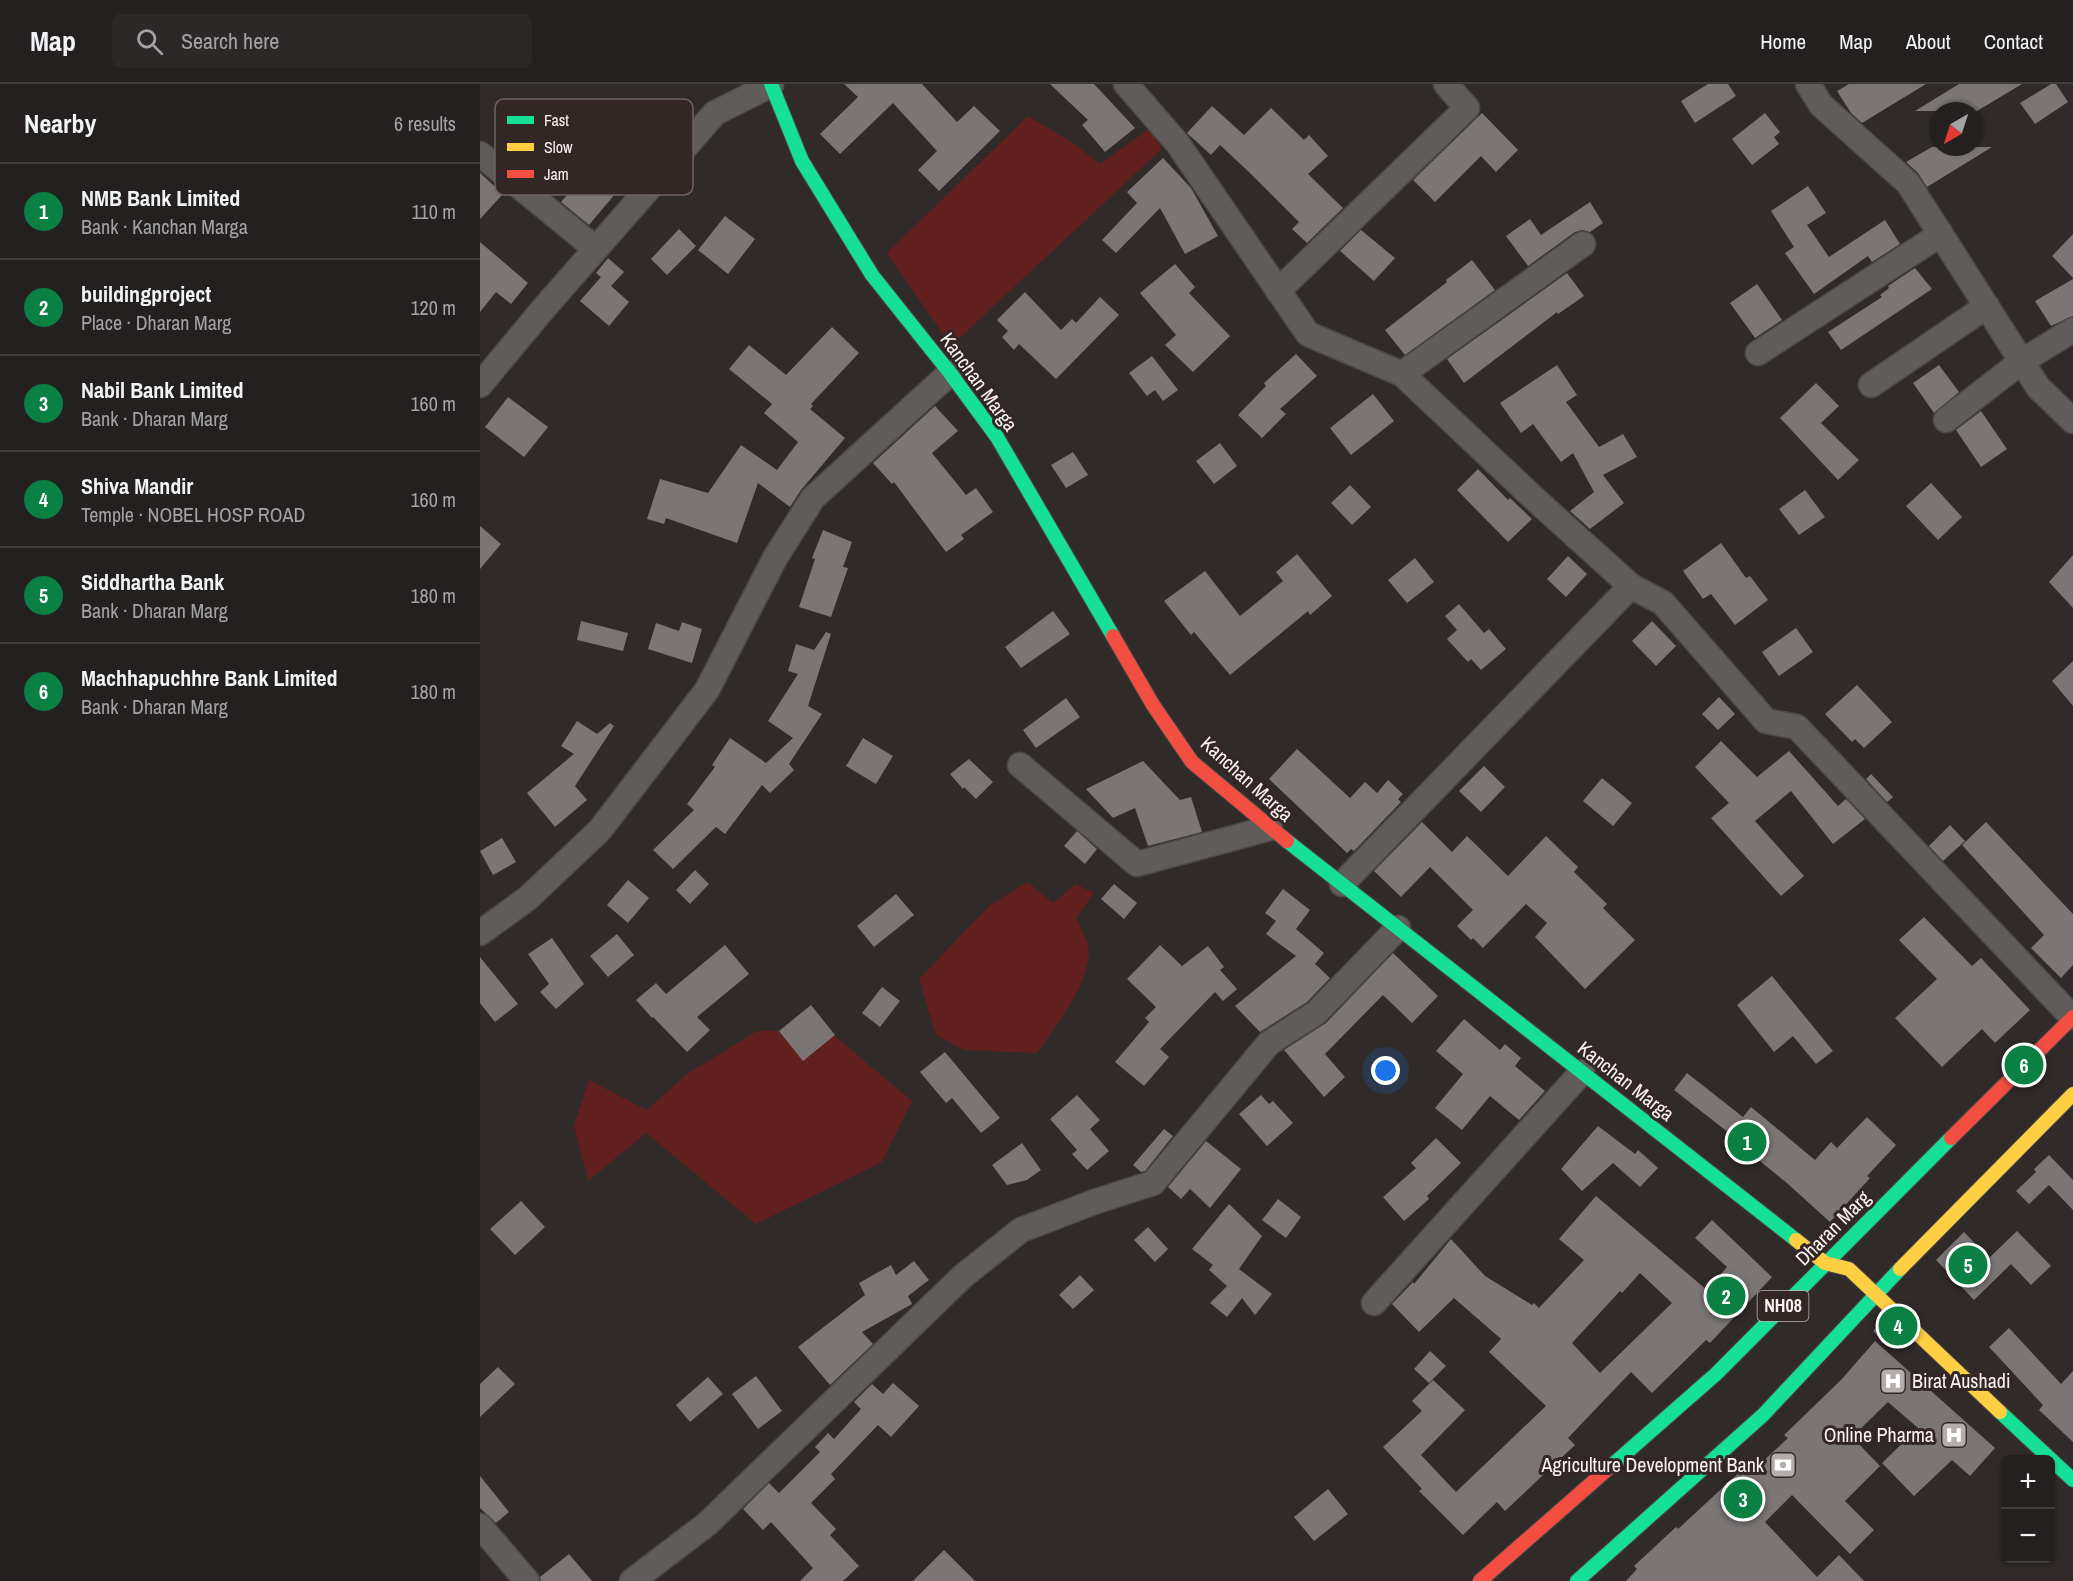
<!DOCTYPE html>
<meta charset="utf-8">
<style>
:root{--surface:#24201f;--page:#2c2828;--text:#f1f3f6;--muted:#a3a3a4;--line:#413e3d;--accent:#0b8043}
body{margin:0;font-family:"Archivo Narrow",sans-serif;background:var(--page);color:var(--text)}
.controls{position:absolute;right:18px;bottom:18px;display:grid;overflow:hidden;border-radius:9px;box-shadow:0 2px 4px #0004}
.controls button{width:54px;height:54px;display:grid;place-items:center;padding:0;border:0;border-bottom:2px solid var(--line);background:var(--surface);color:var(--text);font:30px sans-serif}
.compass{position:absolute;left:1449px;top:18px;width:54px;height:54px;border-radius:50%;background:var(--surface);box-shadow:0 2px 4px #0004;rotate:219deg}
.you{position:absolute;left:906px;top:987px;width:21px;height:21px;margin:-15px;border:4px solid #fff;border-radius:50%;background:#1a73e8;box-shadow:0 0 0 9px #1a73e833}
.badge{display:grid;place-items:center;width:39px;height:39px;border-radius:50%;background:var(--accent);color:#fff;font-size:20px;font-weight:700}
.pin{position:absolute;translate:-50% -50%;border:3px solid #fff;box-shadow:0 2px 6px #0006}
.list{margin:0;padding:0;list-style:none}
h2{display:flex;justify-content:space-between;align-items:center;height:78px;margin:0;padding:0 24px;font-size:26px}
h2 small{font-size:20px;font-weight:400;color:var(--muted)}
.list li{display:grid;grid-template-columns:39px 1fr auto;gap:18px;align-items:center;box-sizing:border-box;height:96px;padding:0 24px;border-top:2px solid var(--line)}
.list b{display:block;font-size:22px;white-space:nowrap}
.list p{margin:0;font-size:20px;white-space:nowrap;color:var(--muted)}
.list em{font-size:20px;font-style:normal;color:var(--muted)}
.icon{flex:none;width:33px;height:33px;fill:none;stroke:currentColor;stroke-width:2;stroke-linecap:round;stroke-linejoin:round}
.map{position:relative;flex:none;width:1593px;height:1497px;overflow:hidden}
header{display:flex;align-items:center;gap:36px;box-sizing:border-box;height:84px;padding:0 30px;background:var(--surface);border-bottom:2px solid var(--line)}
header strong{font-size:28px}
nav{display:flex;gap:33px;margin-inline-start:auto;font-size:21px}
.search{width:420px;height:54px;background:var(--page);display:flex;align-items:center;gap:15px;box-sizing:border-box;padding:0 21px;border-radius:9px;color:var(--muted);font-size:22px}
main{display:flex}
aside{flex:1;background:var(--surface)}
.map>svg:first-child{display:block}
</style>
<header>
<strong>Map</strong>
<div class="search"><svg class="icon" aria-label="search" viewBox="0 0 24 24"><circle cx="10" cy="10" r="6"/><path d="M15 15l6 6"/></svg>Search here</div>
<nav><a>Home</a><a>Map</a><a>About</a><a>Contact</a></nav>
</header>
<main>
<aside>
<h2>Nearby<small>6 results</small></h2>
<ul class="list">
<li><span class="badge">1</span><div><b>NMB Bank Limited</b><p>Bank · Kanchan Marga</p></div><em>110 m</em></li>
<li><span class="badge">2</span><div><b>buildingproject</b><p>Place · Dharan Marg</p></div><em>120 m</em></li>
<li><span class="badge">3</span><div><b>Nabil Bank Limited</b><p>Bank · Dharan Marg</p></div><em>160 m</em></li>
<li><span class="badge">4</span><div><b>Shiva Mandir</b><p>Temple · NOBEL HOSP ROAD</p></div><em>160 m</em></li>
<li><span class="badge">5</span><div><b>Siddhartha Bank</b><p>Bank · Dharan Marg</p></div><em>180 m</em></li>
<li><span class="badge">6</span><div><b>Machhapuchhre Bank Limited</b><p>Bank · Dharan Marg</p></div><em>180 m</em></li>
</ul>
</aside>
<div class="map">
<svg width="1593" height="1497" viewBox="0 0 1593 1497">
<rect width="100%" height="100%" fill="#302a29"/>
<path fill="#61201d" d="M548,32l45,27 27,21 50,-36 12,21 -211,197 -64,-93z
M548,798l25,21 23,-19 18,9 -18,25c4,9 14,25 13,35 -2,34 -33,73 -52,100l-73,-3 -28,-15 -17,-56 71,-74z
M277,947l73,1 82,69 -30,61 -126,62 -110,-91 -58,48 -14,-55 15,-46 58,30 40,-36z"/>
<path fill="#7b7575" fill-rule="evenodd" d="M364,0h78l35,38 17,-16 26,25 -61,60 -21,-21 19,-19 -44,-48 -53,51 -20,-20 38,-37z
M570,0h44l41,44 -30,24 -23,-27 6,-5z
M1228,0h20l8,12 -41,27 -14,-22z
M1369,0h77l-64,39 -11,-10 -14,-22z
M1479,0h63l-45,27h-62z
M1571,0h5l12,18 -33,22 -15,-21z
M732,22l32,29 27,-27 33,32 5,-5 19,21 -20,18 35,34 -36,35 -15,-14 7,-7 -49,-49 -30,-28 -9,10 -24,-22z
M1002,29l36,37 -22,22 -15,-16 -46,46 -22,-22z
M1285,29l15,19 -6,5 5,7 -27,21 -20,-26z
M160,47l19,16 -25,31 -3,-3 -42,50 -28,-23 21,-25 12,11z
M1452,63h60l-65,40 -9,-14 -12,-11z
M683,74l28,30 27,48 -33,18 -25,-46 -44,45 -14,-13 35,-37 -10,-11z
M0,89l23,21 -23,25z
M1328,102l18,27 -19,12 22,32 56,-37 15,24 -28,18 -4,-6 -54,38 -29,-41 9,-6 -23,-36z
M1110,118l13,21 -13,9 -8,-2 -7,2 -47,34 -22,-30 24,-17 11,16z
M245,132l30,23 -27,35 -30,-24z
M199,145l17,17 -29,29 -16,-16z
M881,146l34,28 -21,23 -34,-30z
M1593,150v44l-21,-22z
M0,158l48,41 -17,21 -15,-12 -16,20z
M128,174l16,14 -13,14 18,16 -20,24 -29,-25 21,-24 -5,-4z
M992,176l23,30 -90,65 -20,-25 62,-48 -1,-2z
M695,180l20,23 -6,6 41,43 -37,36 -28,-27 11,-10 -36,-42z
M1435,184l17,21 -91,61 -13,-18 54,-35 -2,-2 9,-7 -1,-2z
M1087,189l17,23 -26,18 -1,-2 -93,71 -17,-24z
M1593,195v37l-22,10 -16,-25z
M1277,200l25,36 -27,18 -25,-35z
M545,208l36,38 11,-11 4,4 24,-26 19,18 -63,64 -37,-35 -5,6 -12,-13 6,-6 -11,-11z
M352,243l27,26 -48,51 2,2 -3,3 35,29 -44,52 -11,17 -32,-24 -21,60 -71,-25 -2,6 -17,-5 13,-40 48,14 33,-48 36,25 21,-28 -34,-29 8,-9 -43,-35 20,-24 37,30z
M816,270l21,22 -37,33 6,5 -24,24 -24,-23 28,-29 -2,-3z
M672,272l26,34 -15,11 -8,-11 -8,6 -18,-23z
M1077,281l20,30 -11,7 33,45 24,-13 14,23 -34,18 21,28 -34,26 -20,-18 24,-19 -21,-39 -12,9 -28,-38 -12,9 -21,-30z
M1459,281l20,27 -25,21 -21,-30z
M1336,299l23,23 -18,17 38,37 -21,20 -58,-62z
M893,310l21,27 -43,34 -21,-27z
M28,313l40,30 -24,30 -39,-30z
M455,322l23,25 -26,22 34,42 10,-7 17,24 -32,23 3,4 -18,13 -52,-70 -2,2 -19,-21z
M1501,327l26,38 -26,18 -25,-37z
M740,359l17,23 -23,18 -18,-23z
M593,368l15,23 -22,13 -15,-23z
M998,385l30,31 2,-2 22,21 -24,23 -51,-52z
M1451,399l31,34 -24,23 -32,-34z
M870,401l21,22 -19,18 -21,-22z
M1325,406l20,27 -26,18 -20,-26z
M0,442l21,18 -21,25z
M343,446l29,12 -9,25 5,1 -17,49 -32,-10 16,-48 -3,-1z
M1241,459l25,35 4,-2 18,24 -33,25 -24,-31 -8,5 -20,-28z
M817,470l35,42 -22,19 -2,-4 -78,64 -36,-43 -3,3 -27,-34 41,-30 35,45 43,-35 -7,-9z
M1593,471v53l-24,-26z
M1088,472l19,18 -21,23 -19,-18z
M935,474l19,24 -27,21 -19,-23z
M979,520l25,29 5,-4 17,20 -25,21 -10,-11 -3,3 -21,-23 10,-9 -12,-14z
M573,527l17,23 -49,34 -16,-21z
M101,537l47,12 -5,18 -46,-11z
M1172,537l24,25 -20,20 -24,-25z
M202,538l20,7 -10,34 -44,-14 8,-26 23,8z
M1316,544l17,24 -34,24 -17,-24z
M346,548l5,2 -23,72 14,8 -33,50 5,6 -24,23 -8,-8 -37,49 -9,-7 -43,42 -20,-19 41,-40 -7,-6 28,-37 -3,-2 18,-27 36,25 27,-25 -25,-17 30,-47 -10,-3 8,-27 18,6z
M1593,577v45l-21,-25z
M1377,601l35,37 -28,26 -9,-9 -3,3 -27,-28z
M1239,613l16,17 -17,16 -16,-16z
M586,614l14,19 -44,31 -13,-18z
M97,637l20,13 13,-11 4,3 -39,60 12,14 -32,27 -28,-34 47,-39 -13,-8z
M383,654l30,18 -17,28 -30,-18z
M1241,657l36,36 32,-26 49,55 8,-7 19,20 -32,25 -42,-53 -36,30 49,55 -23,20 -70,-78 18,-15 -34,-36z
M817,665l53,49 15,-16 12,11 11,-13 15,14 -5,5 3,3 -47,49 -3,-2 -4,4 -78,-74z
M489,675l24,23 -17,17 -12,-12 -1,2 -13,-15z
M663,677l37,39 11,-3 11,35 -54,14 -13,-38 -22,10 -27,-29z
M1004,682l21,21 -24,25 -22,-21z
M1391,690l22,23 -6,5 -21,-23z
M1122,694l30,25 -19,23 -30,-25z
M942,738l30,30 15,-16 41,40 38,-40 32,31 -4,5 33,32 -4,4 32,32 -50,49 -50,-52 12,-14 -21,-19 -43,44 -10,-10 -2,2 -14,-14 16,-16 -43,-43 -29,30 -27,-26z
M1506,738l87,92v51l-12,13 -30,-30 13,-13 -82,-90z
M1470,741l15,16 -22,20 -14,-15z
M597,747l20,18 -12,15 -21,-18z
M22,754l14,24 -23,13 -13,-24z
M215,786l14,14 -19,20 -14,-14z
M148,796l21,18 -21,25 -21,-18z
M634,800l23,19 -13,16 -23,-20z
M803,805l27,21 -14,19 28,24 -9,11 15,14 -23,24 -47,30 -25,-26 61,-50 -30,-22 10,-13 -11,-8z
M416,810l18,21 -40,32 -17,-21z
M1444,833l48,49 9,-8 49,52 -35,33 -13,-14 -40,38 -47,-49 42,-39 -38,-39z
M137,850l17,21 -26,22 -18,-21z
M72,854l32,46 -28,25 -16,-17 9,-8 -21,-30z
M245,861l24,29 -52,43 13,13 -23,22 -34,-35 -1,1 -16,-18 20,-17 10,11z
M680,861l22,21 26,-20 16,21 -4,3 17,19 -14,12 -8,-9 -55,57 9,8 -25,29 -29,-24 34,-40 -4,-4 11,-11 -29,-28z
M913,869l45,43 -26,27 -29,-28 -58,59 20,23 -21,20 -40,-47 42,-27z
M0,873l38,47 -23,18 -15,-19z
M1292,892l61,75 -17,13 -23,-28 -19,16 -37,-47z
M402,903l18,14 -20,26 -18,-14z
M331,921l24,30 -32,26 -24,-30z
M984,935l36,31 5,-6 16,14 -6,8 30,25 -26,29 -29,-24 -28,34 -27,-22 28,-34 -27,-23z
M465,968l55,66 -19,15 -29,-35 -6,5 -26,-31z
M1207,989l56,44 8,-10 64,53 16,-18 6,6 30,-31 29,28 -29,31 3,2 -40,44 -42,-38 -60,-49 1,-2 -55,-43z
M597,1011l23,25 -10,9 19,22 -22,19 -15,-16 5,-4 -27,-31z
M781,1011l8,9 4,-3 20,22 -26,23 -28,-32z
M1118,1042l37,28 3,-4 20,18 -18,19 -27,-24 -31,28 -21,-22z
M684,1045l9,7 -28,35 -4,1 -8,-7z
M956,1054l25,25 -34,33 2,3 -25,22 -21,-24 33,-29 -5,-5z
M726,1057l35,28 -31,39 -20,-19 -9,10 -13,-12z
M542,1059l19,27 -14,10 -20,5 -15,-20z
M1569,1071l24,25v30l-24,-25 -20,19 -13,-13 20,-19 -2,-3z
M1116,1112l111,94 20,-23 -32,-29 17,-18 60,57 -62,66 -4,-3 -54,53 -21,-21 -63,66 7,7 -70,66 -8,-9 -34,33 -44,-44 3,-2 -39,-42 39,-36 -10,-10 21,-21 32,30 -44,45 35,37 90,-86 -57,-54 12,-13 -47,-41 -35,34 -27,-28 21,-22 1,2 37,-45 34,37 47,29 2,-2 5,5 45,-48 -25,-21zM1160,1189l32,30 -72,70 -28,-30 48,-52 2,2z
M798,1115l23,18 -15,21 -24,-18z
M41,1117l24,26 -30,28 -25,-26z
M749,1120l33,32 -23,33 33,25 -17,21 -13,-17 -15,19 -17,-14 17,-17 -18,-16 4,-5 -21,-16z
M668,1143l20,22 -13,13 -21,-22z
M1537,1147l34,35 -20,19 -20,-21 -37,36 -38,-40 28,-28 25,26z
M434,1177l15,19 -21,16 4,8 -50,28 11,12 -43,41 -32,-38 67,-52 -6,-12 32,-18 5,10z
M600,1191l14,15 -21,19 -14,-14z
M1400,1240l14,13 -6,7 -15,-13z
M1529,1244l52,56 12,-13v71l-34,-32 4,-5 -54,-58z
M1395,1257l120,107 -25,28 -18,-16 -38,36 -32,-33 36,-35 -30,-26 -36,35 28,29 -35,35 29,29 -24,24 -58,-59 -27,27 52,55 22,-22 25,26h-238l11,-12 -3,-3 42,-39 2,2 66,-61 5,6 39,-36 -4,-3 57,-55z
M950,1267l16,15 -17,17 -15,-14z
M18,1283l17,17 -35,33v-33z
M276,1292l26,35 -24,18 -26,-35z
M228,1293l15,17 -33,28 -14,-17z
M413,1299l26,23 -28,31 -13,-12 -47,49 4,5 -24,24 25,26 -6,6 29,31 -16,15h-43l13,-13 -42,-46 -8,8 -20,-21 26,-26 10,10 41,-41 -5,-5 13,-14 6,6 27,-30 -7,-7 18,-18 11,10z
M0,1392l29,36 -13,11 -16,-15z
M848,1405l20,25 -34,27 -20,-24z
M464,1466l31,31h-62z
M89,1470l23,27h-51l-1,-4z"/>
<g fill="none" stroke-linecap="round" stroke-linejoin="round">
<defs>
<path id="street" d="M646,0l52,60 130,190 94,40 136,128 93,84
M1328,0l13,21 87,78 130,204 35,34
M0,70l116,95
M798,207l189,-183 -21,-24
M1278,269l183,-119
M922,290l181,-130
M0,301l64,-77 171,-195 56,-28
M1391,301l116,-79
M1466,336l76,-59 51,-31
M540,681l117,99 133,-36
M862,800l289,-298 32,17 103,118 31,6 275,290
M0,849l48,-35 72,-68 107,-140 68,-132 38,-60 137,-125
M894,1219l208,-231
M0,1442l47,55
M152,1497l75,-57 256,-248 58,-46 73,-28 59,-19 116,-140 47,-30 82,-85"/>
<path id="fast" d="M291,0l31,77 70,114 78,98 47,64 116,199
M807,757l509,399
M1520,1328l73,68
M1130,1383l106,-93 235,-236
M1097,1497l186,-166 137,-146"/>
<path id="slow" d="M1316,1156l29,23 24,6 151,143
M1420,1185l173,-175"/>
<path id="jam" d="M633,552l40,69 39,57 95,79
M1471,1054l122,-121
M1000,1497l130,-114"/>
</defs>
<use href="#street" stroke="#4d4847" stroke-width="27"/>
<use href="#fast" stroke="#4d4847" stroke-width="16"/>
<use href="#slow" stroke="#4d4847" stroke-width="16"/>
<use href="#jam" stroke="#4d4847" stroke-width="16"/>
<use href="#street" stroke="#615c5c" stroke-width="24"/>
<use href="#fast" stroke="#16e098" stroke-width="14"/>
<use href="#slow" stroke="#ffcf43" stroke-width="14"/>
<use href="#jam" stroke="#f24e42" stroke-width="14"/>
</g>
<defs>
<symbol id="hospital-square" viewBox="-11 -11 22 22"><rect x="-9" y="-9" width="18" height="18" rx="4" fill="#b4adab" stroke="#332726"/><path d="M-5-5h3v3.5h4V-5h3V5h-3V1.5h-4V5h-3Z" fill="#fff"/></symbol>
<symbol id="bank-square" viewBox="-11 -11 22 22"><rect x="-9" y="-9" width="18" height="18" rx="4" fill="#b4adab" stroke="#332726"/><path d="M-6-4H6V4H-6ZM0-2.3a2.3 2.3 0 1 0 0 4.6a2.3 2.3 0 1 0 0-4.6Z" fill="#fff"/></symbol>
</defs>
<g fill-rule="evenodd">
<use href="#hospital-square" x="1398" y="1282" width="30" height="30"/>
<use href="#hospital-square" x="1459" y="1336" width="30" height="30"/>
<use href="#bank-square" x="1288" y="1366" width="30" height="30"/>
</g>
<g text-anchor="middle" stroke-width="6" stroke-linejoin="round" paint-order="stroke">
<rect fill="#332726" stroke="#bfb6b4" stroke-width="1.5" x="1277.5" y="1207" width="51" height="30" rx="4.5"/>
<g font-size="18" font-weight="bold" fill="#fbf3f1">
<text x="1303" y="1228">NH08</text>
</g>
<g font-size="20" fill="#fbf3f1" stroke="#332726">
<text transform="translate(499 298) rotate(54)" y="7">Kanchan Marga</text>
<text transform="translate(767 695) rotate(42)" y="7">Kanchan Marga</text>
<text transform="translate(1146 997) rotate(38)" y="7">Kanchan Marga</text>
<text transform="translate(1353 1144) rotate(-45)" y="7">Dharan Marg</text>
</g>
<g font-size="20" fill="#fbf3f1" stroke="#332726" text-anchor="end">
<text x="1432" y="1304" text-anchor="start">Birat Aushadi</text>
<text x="1454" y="1358">Online Pharma</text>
<text x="1284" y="1388">Agriculture Development Bank</text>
</g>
</g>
<rect x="15" y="15" width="198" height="96" rx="9" fill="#332726" stroke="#6f6463" stroke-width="1.5"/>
<rect x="27" y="32" width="27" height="8" fill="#16e098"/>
<rect x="27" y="59" width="27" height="8" fill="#ffcf43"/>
<rect x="27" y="86" width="27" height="8" fill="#f24e42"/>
<g font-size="16" fill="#fbf3f1">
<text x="64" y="42">Fast</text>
<text x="64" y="69">Slow</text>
<text x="64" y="96">Jam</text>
</g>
</svg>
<div class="controls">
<button>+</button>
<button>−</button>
</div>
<svg class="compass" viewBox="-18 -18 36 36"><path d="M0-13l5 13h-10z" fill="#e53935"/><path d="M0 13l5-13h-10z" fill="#a3a3a4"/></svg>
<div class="you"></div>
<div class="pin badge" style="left:1267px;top:1058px">1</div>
<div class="pin badge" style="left:1246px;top:1212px">2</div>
<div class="pin badge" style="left:1263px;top:1415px">3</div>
<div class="pin badge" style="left:1418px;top:1242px">4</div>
<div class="pin badge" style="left:1488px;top:1181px">5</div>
<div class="pin badge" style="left:1544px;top:981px">6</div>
</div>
</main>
